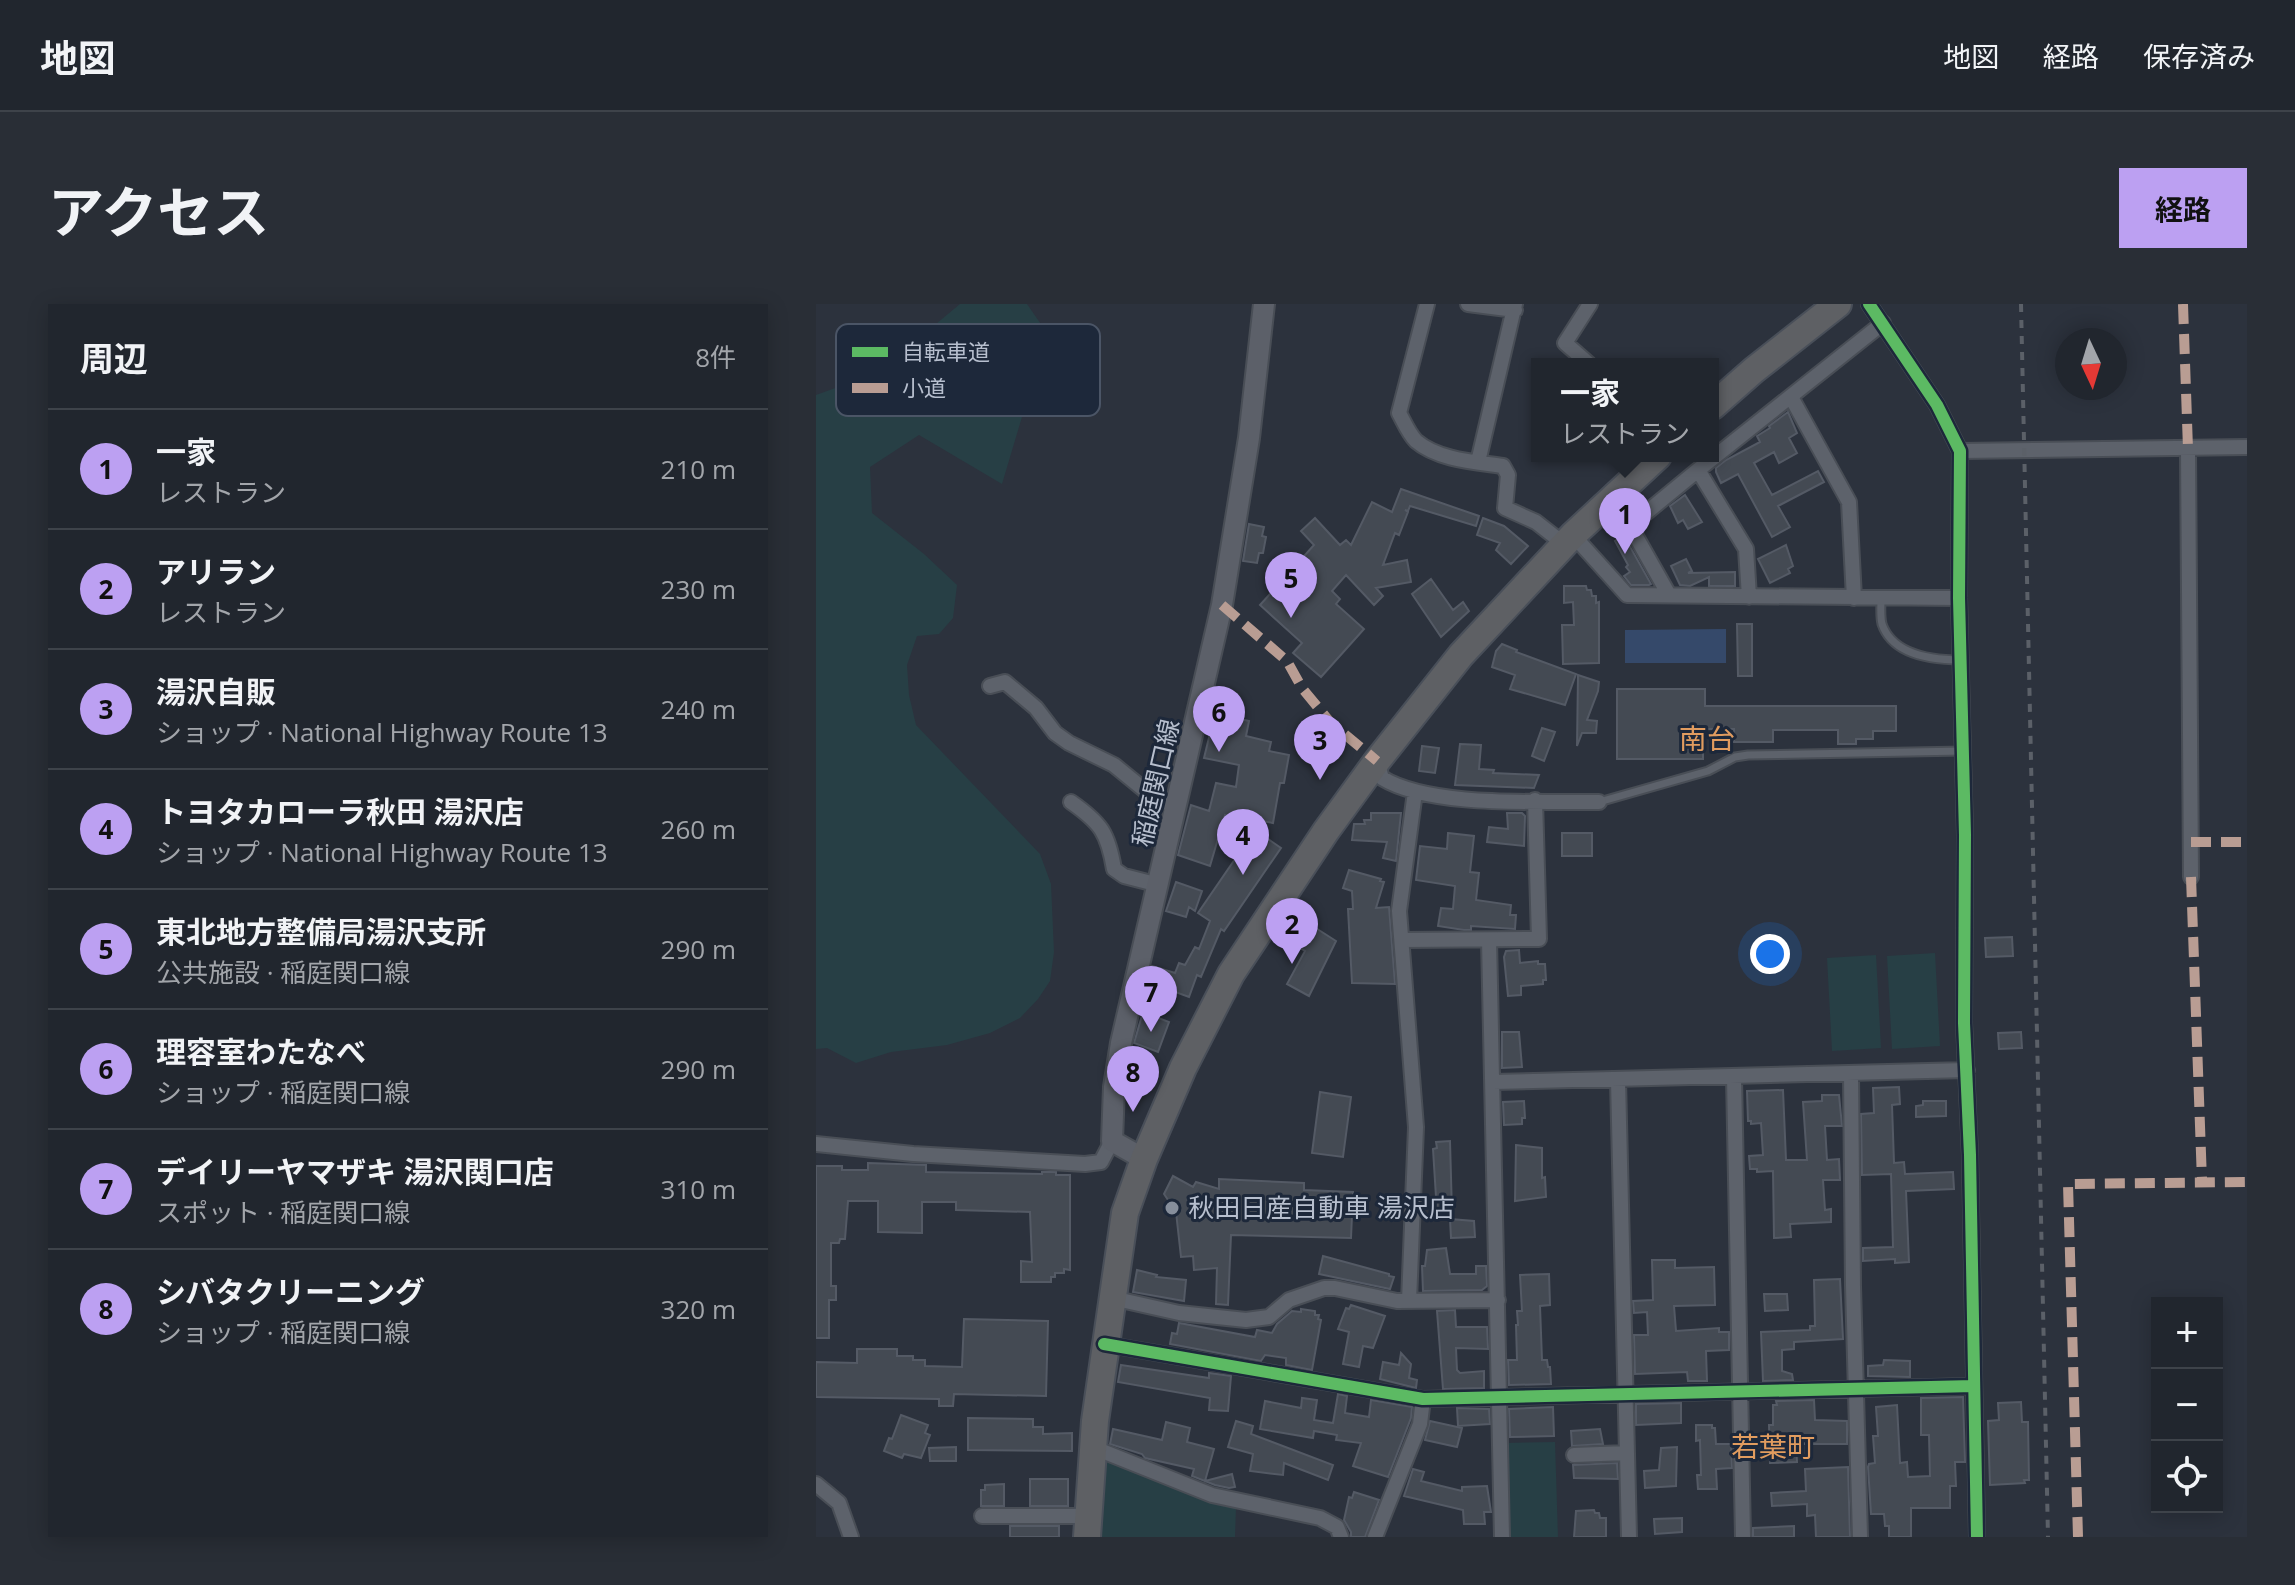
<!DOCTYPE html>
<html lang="ja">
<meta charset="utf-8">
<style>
:root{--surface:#21262e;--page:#292e36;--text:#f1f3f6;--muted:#a2a5aa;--line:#3e434a;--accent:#bca0f2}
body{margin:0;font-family:"Open Sans","Noto Sans JP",sans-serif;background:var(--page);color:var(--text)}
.controls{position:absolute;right:24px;bottom:24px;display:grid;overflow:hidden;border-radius:0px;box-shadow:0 4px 20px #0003}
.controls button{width:72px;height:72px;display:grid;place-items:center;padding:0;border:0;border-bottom:2px solid var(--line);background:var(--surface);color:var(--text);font:40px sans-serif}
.compass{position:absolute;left:1239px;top:24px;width:72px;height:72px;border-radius:50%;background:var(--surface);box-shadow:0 4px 20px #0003;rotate:176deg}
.you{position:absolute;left:954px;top:650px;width:28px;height:28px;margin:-20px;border:6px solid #fff;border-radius:50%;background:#1a73e8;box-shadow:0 0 0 12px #1a73e833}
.badge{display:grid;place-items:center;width:52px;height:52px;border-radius:50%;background:var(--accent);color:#111;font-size:26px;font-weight:700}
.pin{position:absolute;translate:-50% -66px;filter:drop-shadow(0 2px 4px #0008)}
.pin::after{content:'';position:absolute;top:42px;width:28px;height:24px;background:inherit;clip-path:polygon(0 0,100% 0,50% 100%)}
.popup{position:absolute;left:715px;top:54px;width:188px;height:104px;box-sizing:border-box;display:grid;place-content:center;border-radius:0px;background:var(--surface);filter:drop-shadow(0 2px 6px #0005);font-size:26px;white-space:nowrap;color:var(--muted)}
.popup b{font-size:30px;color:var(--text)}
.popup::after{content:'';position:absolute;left:50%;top:100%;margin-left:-16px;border:16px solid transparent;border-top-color:var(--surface)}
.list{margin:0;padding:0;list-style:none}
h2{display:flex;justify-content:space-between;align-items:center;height:104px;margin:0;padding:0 32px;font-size:34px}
h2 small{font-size:26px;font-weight:400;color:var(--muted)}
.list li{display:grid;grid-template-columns:52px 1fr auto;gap:24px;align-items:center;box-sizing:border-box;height:120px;padding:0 32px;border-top:2px solid var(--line)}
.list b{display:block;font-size:30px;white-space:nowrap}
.list p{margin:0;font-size:26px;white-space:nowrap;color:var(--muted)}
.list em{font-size:26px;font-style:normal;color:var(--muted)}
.icon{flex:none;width:44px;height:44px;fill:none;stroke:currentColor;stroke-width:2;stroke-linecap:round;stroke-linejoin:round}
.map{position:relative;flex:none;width:1431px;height:1233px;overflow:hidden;border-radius:0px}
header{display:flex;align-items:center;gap:48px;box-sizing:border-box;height:112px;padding:0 40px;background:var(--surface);border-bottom:2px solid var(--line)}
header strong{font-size:38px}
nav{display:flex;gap:44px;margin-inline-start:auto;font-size:28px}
.intro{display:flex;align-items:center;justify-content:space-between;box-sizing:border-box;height:192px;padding:0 48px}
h1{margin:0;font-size:56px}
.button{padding:20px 36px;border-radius:0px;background:var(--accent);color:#111;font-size:28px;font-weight:700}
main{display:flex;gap:48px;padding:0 48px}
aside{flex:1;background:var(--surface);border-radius:0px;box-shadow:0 4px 20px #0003}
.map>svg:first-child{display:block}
</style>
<header>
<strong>地図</strong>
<nav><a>地図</a><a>経路</a><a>保存済み</a></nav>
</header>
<div class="intro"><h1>アクセス</h1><a class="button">経路</a></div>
<main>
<aside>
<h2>周辺<small>8件</small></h2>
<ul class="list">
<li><span class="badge">1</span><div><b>一家</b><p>レストラン</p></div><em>210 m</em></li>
<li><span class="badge">2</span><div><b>アリラン</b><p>レストラン</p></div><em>230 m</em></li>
<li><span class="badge">3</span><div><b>湯沢自販</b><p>ショップ · National Highway Route 13</p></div><em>240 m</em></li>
<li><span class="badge">4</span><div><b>トヨタカローラ秋田 湯沢店</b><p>ショップ · National Highway Route 13</p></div><em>260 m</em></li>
<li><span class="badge">5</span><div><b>東北地方整備局湯沢支所</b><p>公共施設 · 稲庭関口線</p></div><em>290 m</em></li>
<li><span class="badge">6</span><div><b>理容室わたなべ</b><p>ショップ · 稲庭関口線</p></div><em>290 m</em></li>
<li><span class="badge">7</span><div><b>デイリーヤマザキ 湯沢関口店</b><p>スポット · 稲庭関口線</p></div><em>310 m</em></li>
<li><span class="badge">8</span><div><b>シバタクリーニング</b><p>ショップ · 稲庭関口線</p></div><em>320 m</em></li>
</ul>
</aside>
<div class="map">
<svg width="1431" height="1233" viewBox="0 0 1431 1233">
<rect width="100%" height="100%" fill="#2c323d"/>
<path fill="#273f45" d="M144,0h67l20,29 -45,151 -83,-49 -49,32 2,46 52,41 33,31 -4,33 -14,16 -22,2 -10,29 2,30 7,30 124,129 11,30 3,68 -4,29 -12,18 -18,19 -30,15 -43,12 -56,7 -35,11 -29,-15 -11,1v-654l61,-22z
M1119,649l5,93 -48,3 -5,-93z
M1060,651l5,93 -49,3 -5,-93z
M739,1138l3,95h-50l-3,-94z
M279,1150l141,53 -1,30h-143z"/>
<path fill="#35496a" d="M910,325v34h-101v-33z"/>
<path fill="#444a53" stroke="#545a65" stroke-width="2" d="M972,108l9,21 -8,5 8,15 -18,10 -5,-11 -20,11 18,32 46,-24 6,11 -46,24 12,21 -18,10 -34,-63 -17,9 -5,-11v-4l10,-8 34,-18 -3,-6 13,-8 -1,-2z
M585,185l78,27 -3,10 -66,-20 -2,5 -3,-1 3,2 -9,23 -4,-2 -12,32 24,-5 4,22 -35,6 7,8 -9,9 -28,-30 -14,16 8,8 -4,5 28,25 -43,48 -28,-24 9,-10 -42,-38 54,-60 -13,-14 14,-13 25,27 6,-5 5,5 21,-43 20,10z
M869,191l17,27 -14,7 -5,-9 -5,3 -8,-17z
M667,214l21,8 24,20 -17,18 -15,-14 4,-7 -23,-8z
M433,220l15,3 -2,9 4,1 -3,16h-4l-2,10 -14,-2z
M808,232l27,48 -2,1h-18l-7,-9 6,-4 -4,-5 2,-2 -13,-24z
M970,241l7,21 -5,3 2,4 -20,10 -12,-24z
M870,255l6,12 -4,2 47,-1v14h-26v-9l-19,9 -10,-1 -9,-19z
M615,275l22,31 10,-8 6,9 -28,26 -29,-43z
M748,282h22l1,4h4l1,6h4v7l3,-1v61l-36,1 -1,-39h12l-1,-23 -9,1z
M921,320h15v52h-14z
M686,340l15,6 -1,2 60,22 -11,31 -55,-16 5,-14 -23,-8 4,-16z
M762,371l21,7 -1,9 -11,29 10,1 -1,12h-14l-5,13z
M801,385h88v17h191v25h-23v8h-17v5h-18v-14h-65v12h-39v-13h-31v30h-86z
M399,409l34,8 -3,15 25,6 -2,9 20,4 -5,28h-4l-7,40 -48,-8 -15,51 -32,-11 13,-50 18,6 7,-28 20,4 3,-22 -35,-7z
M726,424l13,4 -11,29 -12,-5z
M644,440l21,1 -2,24 15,1 -1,3 46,2 -5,13 -79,-3z
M606,442l17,2 -4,25 -16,-2z
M555,509h30l-5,48 -13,-3 4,-16 -35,-2 2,-16h11l-1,-4h7z
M691,509h15l3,3 -1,30 -37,-4 2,-15 19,2z
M439,526l26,18 -57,83 -3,-2 -20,48 -4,-2 -8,22 -41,-15 4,-16 23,7 4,-10 6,2 10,-18 4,2 11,-28 -12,-8z
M632,529l26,3 -4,36 9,1 -3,27 35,5 -1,10h6l-1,14 -44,-3v4h-7l-26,-4 3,-18 12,1 2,-23 -39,-6 4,-34 27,3z
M746,529h30v23h-30z
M533,566l32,9 -1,2 4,1 -8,26 13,-1 6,77 -43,-1 -4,-74h5l-1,-18 -9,-3z
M360,578l26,9 -7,20 -6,-4 -3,10 -20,-6z
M495,621l25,16 -27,55 -22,-12 18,-33 -14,-8 10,-17 7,4z
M1196,633l1,19 -27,1 -1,-19z
M703,646l1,13 18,-2v3h7l1,16h-3v4l-22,2v9l-13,1 -4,-39 2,-6z
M327,708l26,10 -11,30 -24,-9z
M686,728h17l3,35 -20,1z
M1205,728l1,16 -23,1 -1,-16z
M1083,783l1,17 -8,1 2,58 10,-1 1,12 48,-2 1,17 -48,2 3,71 -14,1v-4l-32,2v-13l30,-1 -2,-73 -29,1 -1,-61 13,-1 -1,-25z
M967,786l3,70h21l-4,-58 19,-1v-6h17l3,31h-17l2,34 12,-1 1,21h-17l2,30 6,-1v13l-41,2 1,13 -17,1 -1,-67 -16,1v-3h-7l-1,-13 14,-1 -2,-32 -10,1v-3h-3l-1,-30z
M504,788l31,5 -8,60 -31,-4z
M708,797l1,17h-3v6l-18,1 -1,-23z
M1107,797h23v15l-30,1v-11l7,-1z
M634,837l2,72h-15l-4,-64 4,-1 -1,-6z
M700,841l26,3v30l3,-1 1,20 -31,4z
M52,859l58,2v7l116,2v-2h14v3h14v95l-6,-1v4h-9v4h-4v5h-30v-21l11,1 -2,-50 -74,-2v-8h-34v31l-44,-1v-31h-30l-3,38h-5l-1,4h-8v43h5v14h-7v38h-13v-172h26v4h26z
M357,872l20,11 3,-5 23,7v-10l85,4v7l49,2 -2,46 -120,-3 -3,70 -12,-1 1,-36 -23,2 -1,-14 -12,1 -5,-45 -12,-18z
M634,915l24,2 1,16 -24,1z
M630,944l4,26h26v-8h10l1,20 -5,4 -59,1 -1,-25h3l2,-16z
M507,952l66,18v2l5,1 -4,12 -71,-15z
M836,956h23v8l39,-1 1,38 -41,1 2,25 43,-3v4h10v18l-23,1 1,30h-19l-1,-9 -52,2 -1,-39h14l-1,-23 -13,1 -1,-12 20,-1z
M321,966l20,5 -1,2 30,3 -2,21 -51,-9z
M733,970l1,31 -10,1 2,54h5l1,7h2l1,17 -42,1 -1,-25h9l-1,-35h2l-1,-14h5l-2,-36z
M1024,975l3,60 -49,3v7l-12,1v21l10,3 1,6 -30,1 -2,-49 49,-2v-4h5l-1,-46z
M948,990h23l1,16 -23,1z
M535,1001l34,11 -12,32 -10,-2 -4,21 -16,-3 6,-32 -11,-3 8,-21 3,1z
M485,1005l14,2v4h4l-1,4 3,1 -9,50 -26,-5v-7l-21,-3 -4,6 -91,-17 2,-11 5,1 2,-11 76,14 2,-7 15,3 5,-9 15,-13 9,1z
M639,1006l1,17h31l1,22 -32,-1 1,22 3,3 24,-2v17l-41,1 -6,-78z
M148,1015l84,2 -2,75 -92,-2 -1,12h-14v-7l-123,-2v-35l41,1v-14h40v7h16v4h12v6l37,1z
M585,1049l10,11 -2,14 8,2 -1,8 -36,-9 3,-17 16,3z
M1068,1056l26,1v16l-42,-1v-10l15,-1z
M305,1061l88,13v-5l22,3 -3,35 -19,-1 1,-12 -92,-16z
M522,1090l9,2 -2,17 24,4 2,-17 41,7 -1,11 -23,59 -35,-11 8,-23 -25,-3 1,-5 -23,-4 -1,7 -53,-9 5,-28 36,7 1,-10 15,2 -3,20 19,3z
M1147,1093l2,65h-10l1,24h-6v22h-39v29h-22v-11h-4l-1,-12h-13l-3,-47 1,-3 6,-1 -2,-27h5l-2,-29 21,-2 3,58 7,-1 1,15 22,-1 -1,-41h-8v-37z
M998,1096l1,20 32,1v23h-51l1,18 -27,1 -1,-38h4v-20h4l-1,-4z
M1205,1098l1,20h6l1,58h-5l1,3 -35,2 -2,-64 11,-1 -1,-17z
M865,1099v20l-45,2v-21z
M737,1103l1,29 -44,1 -1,-28z
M641,1104l32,1 1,15 -32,2z
M85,1111l27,10 -3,8 5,2 -9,23 -17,-4 -2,4 -18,-7 5,-13 3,1z
M152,1114l65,1v8h10v7l29,-1v18l-104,-1z
M420,1117l17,5 -2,8 82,31 -5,15 -44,-17 -1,12 -33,-4 3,-17 -25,-7z
M614,1117l32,7 -5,19 -32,-7z
M350,1118l24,6 -3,14 27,7 -9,32 27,-7 3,13 -6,1 -14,-3 -23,-9 2,-7 -49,-11 -3,-4 -32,-10 3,-15 49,11z
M880,1121h16v3h3l1,16h15l1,24 -16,1 1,20h-19l-1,-14h4l-1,-35 -4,1z
M784,1125l3,15 -31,2 -1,-15z
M140,1143v14h-26l-1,-13z
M861,1143l-1,39 -31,2 -1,-17 15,-1 2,-22z
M801,1159l1,16 -44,-1 -1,-13z
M1032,1163l2,70h-34l-1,-22 -8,1v-12l-35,2 -1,-13 35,-2 -1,-22z
M597,1165l11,3 -3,9 41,10v-4l25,-1 4,26h-7l1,12h-21l-1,-14 -59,-14z
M214,1175h38v27h-38z
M188,1180v22h-23v-16h4v-5z
M538,1188l25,8 -14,37h-14v-5l-7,-12 5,-23 3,1z
M778,1206l1,3h4l1,5h6v19h-32l2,-26z
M866,1214v14l-27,2 -1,-15z
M194,1222h49v11h-49z
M978,1222v11h-41v-9z"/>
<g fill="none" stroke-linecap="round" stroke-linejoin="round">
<defs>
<path id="lane" d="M1065,294c0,9 -1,18 1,26 11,32 51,36 79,36
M783,498l109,-31 27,-14 13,-2 215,-4"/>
<path id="street" d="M611,0l-28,109c5,9 10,21 17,28 22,19 60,21 87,25l5,9 -3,33 31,14 28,22
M652,0l47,6
M1053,0l68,101 23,46 -1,147 6,237 -1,188 6,132 7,382
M773,60l-24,-21 25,-39
M975,93l58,105 5,96
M1372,145l3,428
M1144,147l287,-4
M662,158l37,-158
M757,231l54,60 332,3
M853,291l-39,-69 68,-56
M933,293l-3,-48 -48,-79 185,-147
M174,382l15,-4 31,26 19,25 14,10 45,22 44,36 19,4
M561,458l5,16c49,30 157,23 217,24
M255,498c30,21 37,31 43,67l10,7 35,9
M587,636l136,-1 -4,-139
M673,636l13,597
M1035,770l2,212 7,251
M918,773l9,460
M802,776l11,457
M677,778l474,-12
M0,840l97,10 172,10 16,-2 11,-21
M296,994l67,15 67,7 23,-3 20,-17 35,-12h11l62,13 101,-1
M593,997l7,-174 -17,-216 16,-119
M288,1040l319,55 551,-13
M276,1143l120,48 108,23 17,9 4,10
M758,1151l53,-2
M0,1180l23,19 12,34
M166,1212h106
M559,1233l45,-113 3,-25"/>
<path id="secondary" d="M328,855l-32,-18 2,-54 7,-44 101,-438 27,-167 15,-134"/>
<path id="highway" d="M897,102l41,-36 84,-66
M271,1233l8,-116 30,-208 19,-54 39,-91 48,-94 95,-143 51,-70 84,-106 112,-120 85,-79"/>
</defs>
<use href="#lane" stroke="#494e56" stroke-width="11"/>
<use href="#street" stroke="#494e56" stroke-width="18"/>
<use href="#secondary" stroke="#494e56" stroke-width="24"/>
<use href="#highway" stroke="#494f59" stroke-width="30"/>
<use href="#lane" stroke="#5d626b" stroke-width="7"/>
<use href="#street" stroke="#5d626b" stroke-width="14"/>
<use href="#secondary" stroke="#5c6069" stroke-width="20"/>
<use href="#highway" stroke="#5e6064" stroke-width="26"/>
<path stroke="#5b6068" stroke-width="4" stroke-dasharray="8 8" stroke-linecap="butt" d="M1205,0l27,1233"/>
<path stroke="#b99d93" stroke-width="10" stroke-dasharray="20 10" stroke-linecap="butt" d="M1367,0l5,145
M406,301l65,56 15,27 28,34 47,39
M1375,538h56
M1375,573l11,304
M1262,1233l-10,-353 179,-2"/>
<defs>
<path id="cycleway" d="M1053,0l68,101 23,46 -1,147 6,237 -1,188 6,132 7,382
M288,1040l319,55 551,-13"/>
</defs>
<use href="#cycleway" stroke="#1d283a" stroke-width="17"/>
<use href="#cycleway" stroke="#5cba63" stroke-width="12"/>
</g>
<circle fill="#868e9b" stroke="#1d283a" stroke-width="3" cx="356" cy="904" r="8"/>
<g text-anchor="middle" stroke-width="6" stroke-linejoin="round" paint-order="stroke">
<g font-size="26" fill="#b7bfce" stroke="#1d283a">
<text transform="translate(340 479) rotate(-77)" y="9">稲庭関口線</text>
</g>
<g font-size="26" fill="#b7bfce" stroke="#1d283a" text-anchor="start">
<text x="372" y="913">秋田日産自動車 湯沢店</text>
</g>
<g font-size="28" fill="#e19c5f" stroke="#1d283a">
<text x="891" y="445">南台</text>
<text x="957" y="1153">若葉町</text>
</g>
</g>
<rect x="20" y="20" width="264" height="92" rx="12" fill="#1d283a" stroke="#4b5566" stroke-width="2"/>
<rect x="36" y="43" width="36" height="10" fill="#5cba63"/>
<rect x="36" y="79" width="36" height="10" fill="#b99d93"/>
<g font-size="22" fill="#b7bfce">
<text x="86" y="56">自転車道</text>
<text x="86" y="92">小道</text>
</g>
</svg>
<div class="controls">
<button>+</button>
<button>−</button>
<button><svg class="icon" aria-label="locate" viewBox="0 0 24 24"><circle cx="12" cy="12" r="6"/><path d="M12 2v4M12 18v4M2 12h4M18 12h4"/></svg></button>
</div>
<svg class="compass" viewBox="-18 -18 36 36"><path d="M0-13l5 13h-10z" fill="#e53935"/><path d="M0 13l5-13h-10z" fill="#a2a5aa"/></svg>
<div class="you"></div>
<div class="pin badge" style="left:809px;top:250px">1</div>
<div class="popup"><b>一家</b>レストラン</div>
<div class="pin badge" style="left:476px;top:660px">2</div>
<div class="pin badge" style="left:504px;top:476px">3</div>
<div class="pin badge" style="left:427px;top:571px">4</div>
<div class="pin badge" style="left:475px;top:314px">5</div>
<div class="pin badge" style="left:403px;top:448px">6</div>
<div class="pin badge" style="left:335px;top:728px">7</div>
<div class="pin badge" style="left:317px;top:808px">8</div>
</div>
</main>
